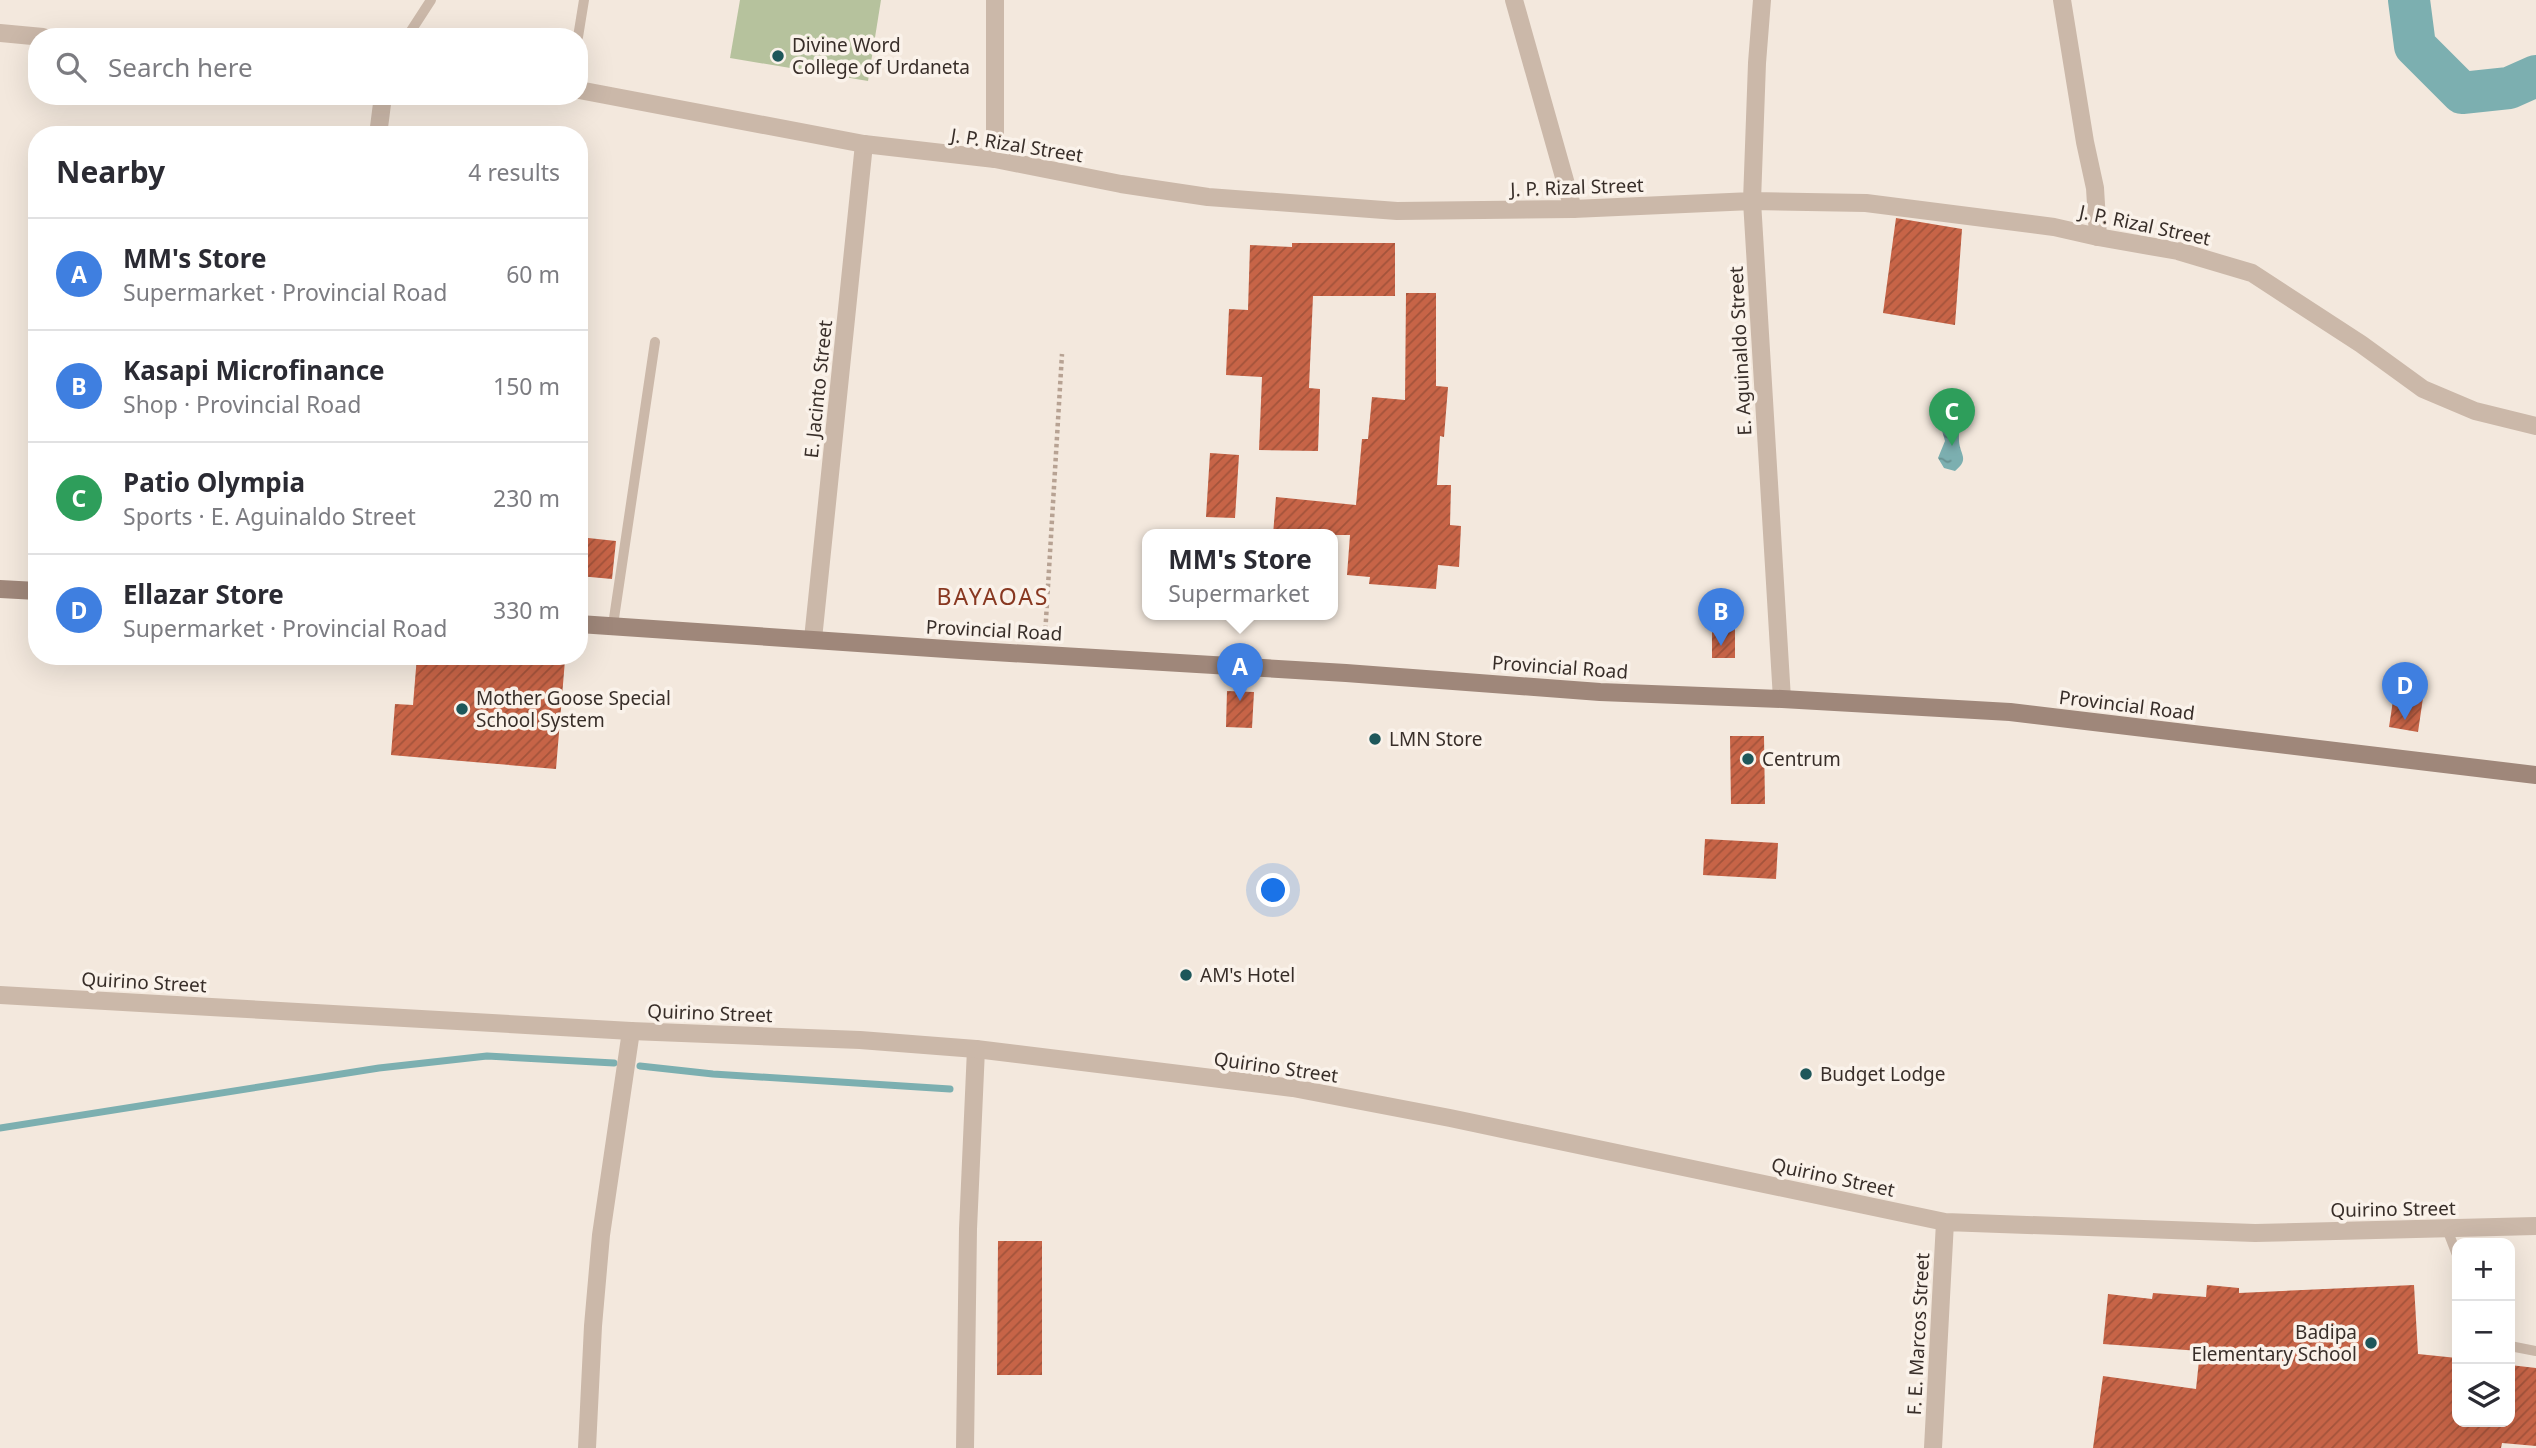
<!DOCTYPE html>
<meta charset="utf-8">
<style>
:root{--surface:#fff;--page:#f7f7f7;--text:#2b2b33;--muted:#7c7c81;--line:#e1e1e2;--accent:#1e575a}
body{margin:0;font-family:"Noto Sans",sans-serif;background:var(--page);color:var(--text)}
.controls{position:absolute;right:21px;bottom:21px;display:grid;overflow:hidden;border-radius:14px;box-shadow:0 7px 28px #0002}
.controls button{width:63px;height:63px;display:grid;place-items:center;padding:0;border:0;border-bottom:2px solid var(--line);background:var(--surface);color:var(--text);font:35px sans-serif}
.you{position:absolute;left:1274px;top:891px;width:24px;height:24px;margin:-18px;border:5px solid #fff;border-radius:50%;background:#1a73e8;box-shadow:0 0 0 10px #1a73e833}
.badge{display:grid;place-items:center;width:46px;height:46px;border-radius:50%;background:var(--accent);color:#fff;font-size:23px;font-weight:700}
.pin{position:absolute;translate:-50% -58px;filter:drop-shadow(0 2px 4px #0008)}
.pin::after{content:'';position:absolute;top:37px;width:24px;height:21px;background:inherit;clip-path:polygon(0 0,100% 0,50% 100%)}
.popup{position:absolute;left:1142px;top:529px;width:196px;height:91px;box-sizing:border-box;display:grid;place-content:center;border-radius:14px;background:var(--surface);filter:drop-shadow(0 2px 5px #0005);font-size:23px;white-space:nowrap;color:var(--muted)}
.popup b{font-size:26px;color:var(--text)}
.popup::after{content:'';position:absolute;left:50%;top:100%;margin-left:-14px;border:14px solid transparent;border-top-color:var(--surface)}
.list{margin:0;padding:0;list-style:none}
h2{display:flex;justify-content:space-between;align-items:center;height:91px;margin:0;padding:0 28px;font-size:30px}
h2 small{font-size:23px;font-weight:400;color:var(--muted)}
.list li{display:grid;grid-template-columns:46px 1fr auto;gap:21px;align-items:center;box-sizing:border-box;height:112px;padding:0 28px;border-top:2px solid var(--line)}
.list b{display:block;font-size:26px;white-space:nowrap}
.list p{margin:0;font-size:23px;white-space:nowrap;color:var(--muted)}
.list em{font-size:23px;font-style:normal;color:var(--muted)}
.icon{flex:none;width:38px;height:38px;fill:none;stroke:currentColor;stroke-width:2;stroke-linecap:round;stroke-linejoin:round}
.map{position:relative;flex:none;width:2536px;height:1448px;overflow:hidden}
.search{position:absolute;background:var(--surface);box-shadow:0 7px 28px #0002;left:28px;top:28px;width:560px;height:77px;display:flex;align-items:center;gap:18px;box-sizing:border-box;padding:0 24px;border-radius:28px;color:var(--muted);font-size:26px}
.panel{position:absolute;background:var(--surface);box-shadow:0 7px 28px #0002;left:28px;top:126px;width:560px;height:539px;border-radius:28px}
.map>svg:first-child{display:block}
</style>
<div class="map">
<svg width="2536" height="1448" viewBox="0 0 2536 1448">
<defs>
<pattern id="water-ripples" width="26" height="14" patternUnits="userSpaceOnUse" patternTransform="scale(1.75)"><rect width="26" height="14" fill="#7cafb0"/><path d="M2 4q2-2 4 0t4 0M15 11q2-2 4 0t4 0" fill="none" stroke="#678f8f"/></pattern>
<pattern id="building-hatch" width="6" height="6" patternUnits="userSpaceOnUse" patternTransform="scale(1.75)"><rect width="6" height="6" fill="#c76447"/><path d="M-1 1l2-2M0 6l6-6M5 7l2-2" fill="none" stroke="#a3533b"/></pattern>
</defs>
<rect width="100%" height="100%" fill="#f3e8dd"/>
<path fill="#b6c29d" d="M740,0h141l-13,81 -138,-23z"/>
<path fill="url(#water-ripples)" d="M1948,417l8,2c3,8 3,13 3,22 1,14 11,18 -4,30l-11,-3 -6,-10 7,-17 -5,-17 3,-6z"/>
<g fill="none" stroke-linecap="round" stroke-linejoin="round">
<path stroke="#7cafb0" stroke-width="7" d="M640,1066l73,8 237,15
M0,1128l379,-60 108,-12 127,7"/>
<path stroke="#7cafb0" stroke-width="42" d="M2409,0l6,46 47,47 47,-5 27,-12"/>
</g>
<path fill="url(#building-hatch)" d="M1896,218l66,11 -7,96 -72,-12z
M1292,243h103v53h-82l-4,92 11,1 -2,62 -59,-1 3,-73 -36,-2 3,-66 19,1 2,-65 42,2z
M1406,293h30v93l12,1 -4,50 -4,-1 -3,49h14l-1,40 11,1 -2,41 -21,-2 -2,24 -67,-5 1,-7 -23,-2 3,-40h-77l3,-38 80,8 6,-66h6l4,-42 33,3z
M1210,453l29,2 -4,63 -29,-1z
M579,537l37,4 -4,38 -33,-3z
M1712,623h23v35h-23z
M417,656h108l40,4 -9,109 -165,-14 4,-51 18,1z
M1227,691l27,1 -2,36 -26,-1z
M2394,694l29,4 -5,34 -29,-5z
M1730,736h34l1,68h-34z
M1705,839l73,4 -2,36 -73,-4z
M998,1241h44v134h-45z
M2207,1285l32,3v5l175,-8 4,69 39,4v64h53v-57l26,3v78l-34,-3 -1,5h-408l10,-72 93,13 4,-38 -97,-7 5,-50 44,5 1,-6 53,4z"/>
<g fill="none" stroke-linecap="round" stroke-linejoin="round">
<path stroke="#b7a293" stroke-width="4.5" stroke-dasharray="3.5 3.5" stroke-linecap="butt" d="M1045,636l17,-282"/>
<path stroke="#cbb8a9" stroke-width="10" d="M407,37l24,-37
M578,37l6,-37
M613,625l42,-283
M2447,1229l10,26
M2510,1346l26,5"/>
<path stroke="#cbb8a9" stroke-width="18" d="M1514,0l59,209
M2062,0l23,142 10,46 3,49
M378,135l5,-39
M995,159v-159
M813,639l51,-495
M587,1448l6,-122 8,-91 30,-204
M965,1448l3,-219 8,-180"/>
<path stroke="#cbb8a9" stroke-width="18" d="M1762,0l-5,63 -5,138 30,498
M0,33l43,4
M579,90l285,54 131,15 126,25 87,13 189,14 176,-2 179,-8 114,2 188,24 44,10 80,14 74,22 109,71 62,45 52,22 61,15
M0,995l631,36 229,9 116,9 317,39 157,30 495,104 310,11 281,-7
M1933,1448l12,-226"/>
<path stroke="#9f877a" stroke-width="18" d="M0,589l37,2
M579,624l382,26 385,23 254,19 182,7 228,13 526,63"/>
</g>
<g fill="#1e575a" stroke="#faf2ea" stroke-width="2.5">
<circle cx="778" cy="56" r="7"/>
<circle cx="462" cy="709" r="7"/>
<circle cx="1375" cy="739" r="7"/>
<circle cx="1748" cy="759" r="7"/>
<circle cx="1186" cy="975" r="7"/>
<circle cx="1806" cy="1074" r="7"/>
<circle cx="2371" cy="1343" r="7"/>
</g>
<g text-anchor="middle" stroke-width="7" stroke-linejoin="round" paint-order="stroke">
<g font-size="19" fill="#382e29" stroke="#faf2ea" text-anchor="start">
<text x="792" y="52">Divine Word<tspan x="792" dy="22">College of Urdaneta</tspan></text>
<text x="476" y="705">Mother Goose Special<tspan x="476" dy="22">School System</tspan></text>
<text x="1389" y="746">LMN Store</text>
<text x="1762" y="766">Centrum</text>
<text x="1200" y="982">AM's Hotel</text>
<text x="1820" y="1081">Budget Lodge</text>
<text x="2357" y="1339" text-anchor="end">Badipa<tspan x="2357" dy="22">Elementary School</tspan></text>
</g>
<g font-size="19" fill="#382e29" stroke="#faf2ea">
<text transform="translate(1017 145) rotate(9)" y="7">J. P. Rizal Street</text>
<text transform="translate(1577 187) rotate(-2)" y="7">J. P. Rizal Street</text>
<text transform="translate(2145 225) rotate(12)" y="7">J. P. Rizal Street</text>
<text transform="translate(1740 351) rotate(-93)" y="7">E. Aguinaldo Street</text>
<text transform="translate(818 389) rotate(-84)" y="7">E. Jacinto Street</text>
<text transform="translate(994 630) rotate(3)" y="7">Provincial Road</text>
<text transform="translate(1560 667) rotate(4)" y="7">Provincial Road</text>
<text transform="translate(2127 705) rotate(7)" y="7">Provincial Road</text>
<text transform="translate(144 982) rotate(3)" y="7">Quirino Street</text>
<text transform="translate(710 1013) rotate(2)" y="7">Quirino Street</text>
<text transform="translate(1276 1067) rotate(8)" y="7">Quirino Street</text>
<text transform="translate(1833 1177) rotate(12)" y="7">Quirino Street</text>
<text transform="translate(2393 1209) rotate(-1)" y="7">Quirino Street</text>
<text transform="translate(1918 1334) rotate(-87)" y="7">F. E. Marcos Street</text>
</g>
<g font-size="23" letter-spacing="2" fill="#883821" stroke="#faf2ea">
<text x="993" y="605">BAYAOAS</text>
</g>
</g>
</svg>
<div class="controls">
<button>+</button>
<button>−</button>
<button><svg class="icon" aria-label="layers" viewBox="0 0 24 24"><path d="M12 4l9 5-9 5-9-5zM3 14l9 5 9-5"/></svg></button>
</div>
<div class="you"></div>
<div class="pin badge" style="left:1240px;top:701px;background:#3f7fe0">A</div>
<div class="popup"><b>MM's Store</b>Supermarket</div>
<div class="pin badge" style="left:1721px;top:646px;background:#3f7fe0">B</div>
<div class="pin badge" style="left:1952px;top:446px;background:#2e9e5b">C</div>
<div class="pin badge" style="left:2405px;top:720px;background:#3f7fe0">D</div>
<div class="search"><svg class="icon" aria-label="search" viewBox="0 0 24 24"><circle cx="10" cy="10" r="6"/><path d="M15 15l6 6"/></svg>Search here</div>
<section class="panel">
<h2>Nearby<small>4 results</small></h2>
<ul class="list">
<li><span class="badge" style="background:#3f7fe0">A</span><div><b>MM's Store</b><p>Supermarket · Provincial Road</p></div><em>60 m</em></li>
<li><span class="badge" style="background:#3f7fe0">B</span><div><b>Kasapi Microfinance</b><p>Shop · Provincial Road</p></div><em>150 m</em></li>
<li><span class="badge" style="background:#2e9e5b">C</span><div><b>Patio Olympia</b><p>Sports · E. Aguinaldo Street</p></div><em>230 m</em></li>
<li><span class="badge" style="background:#3f7fe0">D</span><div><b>Ellazar Store</b><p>Supermarket · Provincial Road</p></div><em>330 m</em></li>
</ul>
</section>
</div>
